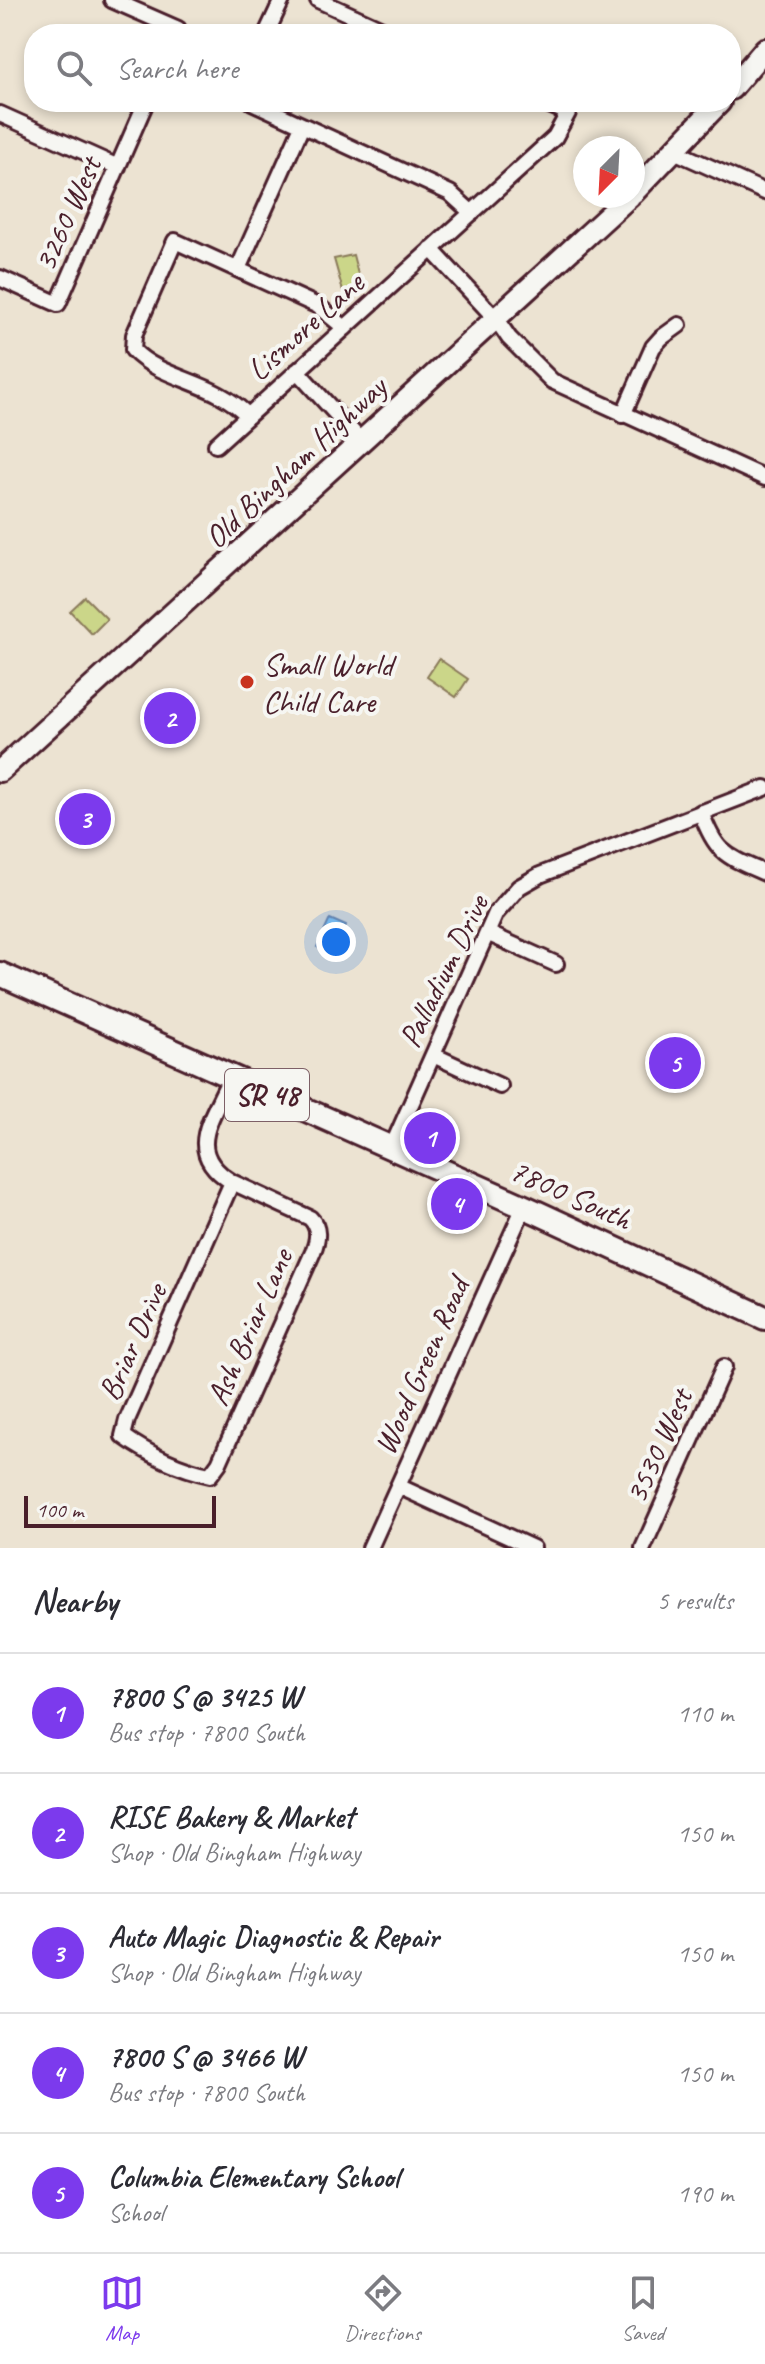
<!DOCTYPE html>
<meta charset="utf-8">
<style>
:root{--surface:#fff;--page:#f2f2f3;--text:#2b2b33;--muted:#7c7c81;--line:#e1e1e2;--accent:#7c3aed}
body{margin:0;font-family:Caveat,sans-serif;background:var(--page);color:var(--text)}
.compass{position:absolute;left:573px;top:136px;width:72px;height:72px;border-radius:50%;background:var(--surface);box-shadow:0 4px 12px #0003;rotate:204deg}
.scale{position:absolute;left:24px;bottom:20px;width:192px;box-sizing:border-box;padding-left:8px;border:4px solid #4a1f2b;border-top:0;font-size:22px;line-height:28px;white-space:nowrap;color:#4a1f2b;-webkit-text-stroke:6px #f6f6f2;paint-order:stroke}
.you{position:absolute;left:336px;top:942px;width:28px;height:28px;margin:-20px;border:6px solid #fff;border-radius:50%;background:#1a73e8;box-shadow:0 0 0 12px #1a73e833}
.badge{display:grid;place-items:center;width:52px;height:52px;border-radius:50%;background:var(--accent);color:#fff;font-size:26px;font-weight:700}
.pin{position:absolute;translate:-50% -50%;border:4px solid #fff;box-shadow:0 2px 8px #0006}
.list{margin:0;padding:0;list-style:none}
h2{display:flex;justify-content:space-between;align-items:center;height:104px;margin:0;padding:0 32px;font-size:34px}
h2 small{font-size:26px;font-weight:400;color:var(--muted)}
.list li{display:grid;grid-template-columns:52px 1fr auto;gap:24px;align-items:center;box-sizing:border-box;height:120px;padding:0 32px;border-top:2px solid var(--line)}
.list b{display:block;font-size:30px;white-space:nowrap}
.list p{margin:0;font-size:26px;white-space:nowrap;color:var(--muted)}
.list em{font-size:26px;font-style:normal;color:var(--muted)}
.icon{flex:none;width:44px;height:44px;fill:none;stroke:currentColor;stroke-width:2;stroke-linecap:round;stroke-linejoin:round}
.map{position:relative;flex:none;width:765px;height:1548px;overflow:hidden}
.search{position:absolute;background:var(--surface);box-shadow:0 4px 12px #0003;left:24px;right:24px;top:24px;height:88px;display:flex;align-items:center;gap:20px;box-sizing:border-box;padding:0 28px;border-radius:32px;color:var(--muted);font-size:30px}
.sheet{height:704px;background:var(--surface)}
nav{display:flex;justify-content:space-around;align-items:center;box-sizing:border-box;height:112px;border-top:2px solid var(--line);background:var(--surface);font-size:22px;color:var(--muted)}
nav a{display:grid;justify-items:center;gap:4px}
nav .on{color:var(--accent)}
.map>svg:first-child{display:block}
</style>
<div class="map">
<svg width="765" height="1548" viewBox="0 0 765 1548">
<rect width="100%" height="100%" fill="#ece3d2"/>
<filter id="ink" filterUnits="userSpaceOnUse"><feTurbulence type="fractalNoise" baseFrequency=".0125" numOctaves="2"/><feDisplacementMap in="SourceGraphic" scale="16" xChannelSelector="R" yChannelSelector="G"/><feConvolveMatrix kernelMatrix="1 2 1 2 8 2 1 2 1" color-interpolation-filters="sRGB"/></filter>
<g filter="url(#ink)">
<path fill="#cbd689" stroke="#8a7a5a" stroke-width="2" d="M353,255l8,31 -18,5 -9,-32z
M85,597l22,22 -15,15 -22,-23z
M439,659l29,20 -12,18 -29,-20z"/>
<path fill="#8ec9ee" stroke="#7385a0" stroke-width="2" d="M330,919l16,7 -12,28 -17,-7z"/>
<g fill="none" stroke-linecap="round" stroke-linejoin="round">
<defs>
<path id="street" d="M112,0l66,29 -2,5
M318,0l75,34
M266,34l16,-34
M252,102l198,91 22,20
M0,114l118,53
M674,151l91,41
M431,249l65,70 13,19 43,43 213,97
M238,269l64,-143
M0,278l58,26 88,-202
M297,371l64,70
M623,415l30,-68 8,-9 18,-13
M248,416c-32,-35 -87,-36 -115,-66l1,-15 41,-94 143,65 27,22
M216,445l339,-308 13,-24 -25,-11
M701,812c15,42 25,44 64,61
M487,933l69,31
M433,1055l67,31
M230,1078c-18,42 -47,74 2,104l78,36c10,10 8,21 3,34l-94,211 -9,12c-30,-6 -62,-21 -87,-39l4,-16 105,-238
M391,1149l105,-236 23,-26 21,-12 225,-87
M398,1486l135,62
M370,1548l154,-341
M643,1548l81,-181"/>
<path id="secondary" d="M731,89l34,-40
M633,193l87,-91
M0,771l630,-575"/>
<path id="primary" d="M0,974l536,238 229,106"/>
</defs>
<use href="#street" stroke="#4a1f2b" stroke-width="20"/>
<use href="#secondary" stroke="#4a1f2b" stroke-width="26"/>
<use href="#primary" stroke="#4a1f2b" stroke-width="28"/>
<use href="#street" stroke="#f6f6f2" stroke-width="14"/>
<use href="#secondary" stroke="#f6f6f2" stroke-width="20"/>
<use href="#primary" stroke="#f6f6f2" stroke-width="22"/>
</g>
</g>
<circle fill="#c8321e" stroke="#f6f6f2" stroke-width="3" cx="247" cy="682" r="8"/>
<g text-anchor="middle" stroke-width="8" stroke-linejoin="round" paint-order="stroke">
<rect fill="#f6f6f2" stroke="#7e6067" stroke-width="2" x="225" y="1069" width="84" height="52" rx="6"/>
<g font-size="30" font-weight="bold" fill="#4a1f2b">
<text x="267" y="1105">SR 48</text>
</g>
<g font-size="32" fill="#4a1f2b" stroke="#f6f6f2">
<text transform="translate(67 214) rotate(-66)" y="11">3260 West</text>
<text transform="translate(305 326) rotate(-42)" y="11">Lismore Lane</text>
<text transform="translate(295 462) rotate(-43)" y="11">Old Bingham Highway</text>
<text transform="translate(443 971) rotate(-64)" y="11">Palladium Drive</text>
<text transform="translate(571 1194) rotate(24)" y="11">7800 South</text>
<text transform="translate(249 1327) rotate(-66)" y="11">Ash Briar Lane</text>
<text transform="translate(132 1342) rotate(-66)" y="11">Briar Drive</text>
<text transform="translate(421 1366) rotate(-66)" y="11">Wood Green Road</text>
<text transform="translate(658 1446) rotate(-66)" y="11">3530 West</text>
</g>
<g font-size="32" fill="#4a1f2b" stroke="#f6f6f2" text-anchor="start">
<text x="263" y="675">Small World<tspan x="263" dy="37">Child Care</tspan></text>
</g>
</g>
</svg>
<svg class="compass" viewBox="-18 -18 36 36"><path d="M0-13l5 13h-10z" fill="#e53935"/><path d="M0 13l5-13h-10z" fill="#7c7c81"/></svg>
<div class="scale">100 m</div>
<div class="you"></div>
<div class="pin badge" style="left:430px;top:1138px">1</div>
<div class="pin badge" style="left:170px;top:718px">2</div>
<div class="pin badge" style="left:85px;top:819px">3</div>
<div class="pin badge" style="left:457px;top:1204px">4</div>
<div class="pin badge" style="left:675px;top:1063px">5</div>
<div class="search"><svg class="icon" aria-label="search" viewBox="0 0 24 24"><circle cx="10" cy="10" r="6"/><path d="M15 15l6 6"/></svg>Search here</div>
</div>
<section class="sheet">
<h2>Nearby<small>5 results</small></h2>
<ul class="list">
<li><span class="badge">1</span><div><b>7800 S @ 3425 W</b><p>Bus stop · 7800 South</p></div><em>110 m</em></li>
<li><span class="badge">2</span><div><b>RISE Bakery &amp; Market</b><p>Shop · Old Bingham Highway</p></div><em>150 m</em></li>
<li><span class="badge">3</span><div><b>Auto Magic Diagnostic &amp; Repair</b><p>Shop · Old Bingham Highway</p></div><em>150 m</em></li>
<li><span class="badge">4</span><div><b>7800 S @ 3466 W</b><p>Bus stop · 7800 South</p></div><em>150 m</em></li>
<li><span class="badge">5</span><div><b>Columbia Elementary School</b><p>School</p></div><em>190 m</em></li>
</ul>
</section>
<nav>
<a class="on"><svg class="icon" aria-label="map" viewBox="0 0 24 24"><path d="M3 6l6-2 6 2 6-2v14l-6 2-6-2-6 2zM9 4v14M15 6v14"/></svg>Map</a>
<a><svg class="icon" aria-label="directions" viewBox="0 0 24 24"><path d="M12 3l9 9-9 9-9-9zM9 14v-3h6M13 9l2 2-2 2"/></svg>Directions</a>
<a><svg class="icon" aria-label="saved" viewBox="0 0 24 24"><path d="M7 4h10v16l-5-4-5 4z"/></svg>Saved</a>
</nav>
